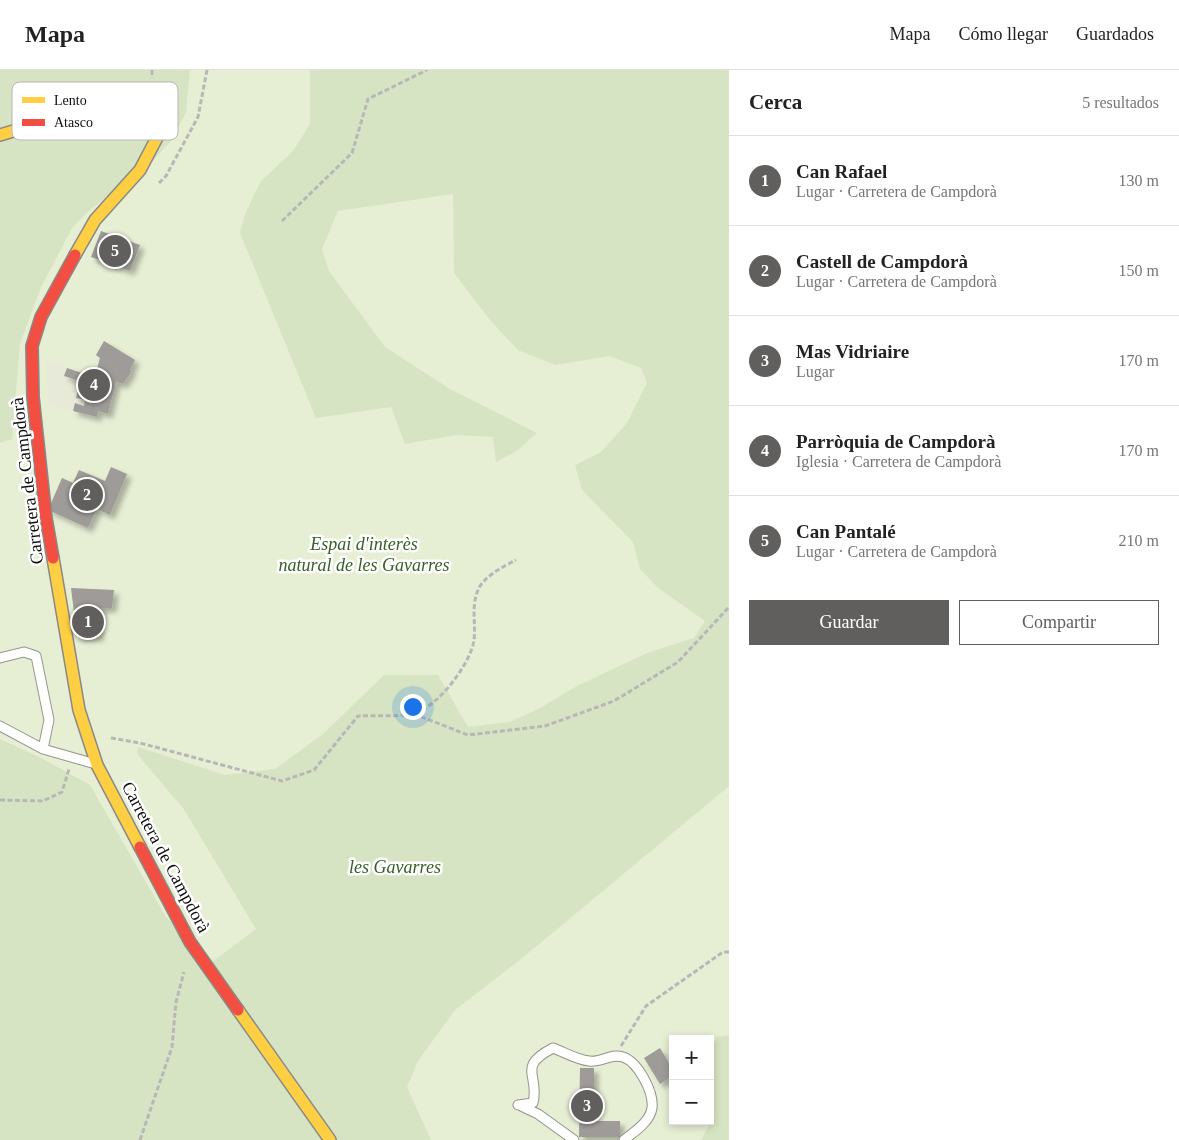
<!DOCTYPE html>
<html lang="es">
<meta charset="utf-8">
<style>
:root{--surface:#fff;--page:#f2f2f2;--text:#222;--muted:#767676;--line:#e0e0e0;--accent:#605f5d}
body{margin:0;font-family:Georgia,serif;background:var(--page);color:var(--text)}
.controls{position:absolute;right:15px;bottom:15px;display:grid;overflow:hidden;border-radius:0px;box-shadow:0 2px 8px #0003}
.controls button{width:45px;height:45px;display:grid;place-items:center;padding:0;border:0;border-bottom:1px solid var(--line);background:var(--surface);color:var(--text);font:25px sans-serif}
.you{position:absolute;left:412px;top:636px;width:18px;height:18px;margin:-12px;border:4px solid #fff;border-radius:50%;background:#1a73e8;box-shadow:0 0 0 8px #1a73e833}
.badge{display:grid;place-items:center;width:32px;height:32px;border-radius:50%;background:var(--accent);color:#fff;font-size:16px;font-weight:700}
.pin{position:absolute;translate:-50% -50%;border:2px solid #fff;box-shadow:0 1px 5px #0006}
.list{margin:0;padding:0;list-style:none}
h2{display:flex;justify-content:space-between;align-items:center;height:65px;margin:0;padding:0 20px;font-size:21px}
h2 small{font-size:16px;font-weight:400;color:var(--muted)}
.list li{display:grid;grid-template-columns:32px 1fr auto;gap:15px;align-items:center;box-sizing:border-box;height:90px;padding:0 20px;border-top:1px solid var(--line)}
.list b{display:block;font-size:19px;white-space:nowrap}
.list p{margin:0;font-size:16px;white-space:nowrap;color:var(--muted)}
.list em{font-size:16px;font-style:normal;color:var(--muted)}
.actions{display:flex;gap:10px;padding:15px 20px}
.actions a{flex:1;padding:11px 0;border:1px solid var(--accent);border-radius:0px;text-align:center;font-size:18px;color:var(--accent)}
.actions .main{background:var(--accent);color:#fff}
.map{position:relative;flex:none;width:729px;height:1070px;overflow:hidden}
header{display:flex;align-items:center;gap:30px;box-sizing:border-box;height:70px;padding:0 25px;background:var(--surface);border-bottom:1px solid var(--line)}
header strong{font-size:24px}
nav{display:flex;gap:28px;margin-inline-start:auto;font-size:18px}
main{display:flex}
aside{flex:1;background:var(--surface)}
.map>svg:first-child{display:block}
</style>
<header>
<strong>Mapa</strong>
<nav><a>Mapa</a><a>Cómo llegar</a><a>Guardados</a></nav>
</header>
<main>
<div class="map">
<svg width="729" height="1070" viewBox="0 0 729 1070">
<defs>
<filter id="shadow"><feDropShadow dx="4.5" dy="4.5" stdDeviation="2.5" flood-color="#0004"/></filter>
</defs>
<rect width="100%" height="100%" fill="#faf8f2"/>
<path fill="#e6eed4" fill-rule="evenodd" d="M0,0h729v1070h-729zM673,969h37v82h-37z"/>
<path fill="#d7e4c3" d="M0,0h190l-4,43 -15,28 -24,26 -56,42 -19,19 -31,59 -21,57 -8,95 -12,4z
M310,0h419v716l-203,169 -71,55 -37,51 -11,26 24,53h-431v-401l43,20 47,26 76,132 46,45 44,-33 -73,-121 -46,-54 1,-7 87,28 50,-6 48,-35 61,-59h54l30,52 42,-5 30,-14 37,-22 70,-33 47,-15 11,-17 -47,-33 -18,-19 -7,-27 -51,-52 -7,-25 26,-13 26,-29 20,-40 -6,-15 -32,-12 -54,9 -37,-15 -28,-30 -36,-47 -1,-79 -115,17 -16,38 7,22 56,76 65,42 87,44 -19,17 -22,12 -3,-25 -37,-2 -51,9 -14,-37 -75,11 -76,-185 5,-19 16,-33 32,-30 17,-27z
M729,965v105h-28l14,-26c-7,-24 -9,-55 2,-77z"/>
<path fill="#e7ead8" d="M46,290l21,8 -3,8 16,5 -4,17 9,2 -1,6 -9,-3 -2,8 -25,-7z"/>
<path fill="#9e9b98" filter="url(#shadow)" d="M101,161l39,14 -10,26 -39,-14z
M104,271l31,19 -5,10 2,1 -9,13 -7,-2 -8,32 -10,-3 -1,6 -24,-6 2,-8 9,3 1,-6 -9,-2 4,-17 -16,-5 3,-8 15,5v-2l14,1 4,-14 -4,-3z
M111,397l16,7 -17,41 -13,-6 -9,19 -40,-18 14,-32 11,5 6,-13 26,11z
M71,518l43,2 -2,18h-11l-2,29 -22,-1z
M660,978l13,22v6l-13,8 -16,-26z
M580,998h14v53h26v16h-41z"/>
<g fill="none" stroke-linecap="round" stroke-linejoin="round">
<defs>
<path id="lane" d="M0,588l24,-6 12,4 13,64 -6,29
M0,656l43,23 49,14
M518,1035l15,-2c7,-28 -17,-36 20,-55 11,4 24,12 36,13 12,2 21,-8 34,-4 15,5 31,35 29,51 -2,14 -18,24 -28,32
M519,1035l19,9 36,26"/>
<path id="slow" d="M0,65l129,-39 21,2 15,16 -4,16 -21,40 -45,50 -20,35
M53,488l26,152 18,55 43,82
M238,940l92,130"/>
<path id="jam" d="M53,488l-7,-40 -13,-121 -1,-51 9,-29 34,-62
M140,777l50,95 48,68"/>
</defs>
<use href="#lane" stroke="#949390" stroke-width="11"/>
<use href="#slow" stroke="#8a8987" stroke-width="14"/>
<use href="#jam" stroke="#8a8987" stroke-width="14"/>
<path stroke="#b8b7b6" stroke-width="3" stroke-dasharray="5 2.5" stroke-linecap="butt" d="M152,0v8
M159,113l7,-7 32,-59 9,-47
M282,151l70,-68 16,-54 59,-29
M414,644l54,21 77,-9 69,-25 64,-39 51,-55
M111,668l29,5 142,38 32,-11 44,-54c18,-1 37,1 54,-2 25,-5 59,-51 62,-74 2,-17 -3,-34 4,-50 5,-13 26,-24 38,-30
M0,730l43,1 19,-9 7,-23
M621,976l25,-40 77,-54h6
M140,1070l32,-93 4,-45 8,-30"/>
<use href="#lane" stroke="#fefefd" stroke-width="9"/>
<use href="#slow" stroke="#ffcf43" stroke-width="11"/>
<use href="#jam" stroke="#f24e42" stroke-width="11"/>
</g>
<g text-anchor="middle" stroke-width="5" stroke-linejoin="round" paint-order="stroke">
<g font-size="18" fill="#0d0d0d" stroke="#fff">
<text transform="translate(27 411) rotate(-97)" y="6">Carretera de Campdorà</text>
<text transform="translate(166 787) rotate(62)" y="6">Carretera de Campdorà</text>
</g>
<g font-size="18" font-style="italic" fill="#355f24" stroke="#fff">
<text x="364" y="480">Espai d'interès<tspan x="364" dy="21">natural de les Gavarres</tspan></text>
<text x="395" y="803">les Gavarres</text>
</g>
</g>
<rect x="12" y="12" width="166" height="58" rx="8" fill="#fff" stroke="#b6b6b6" stroke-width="1"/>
<rect x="22" y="27" width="23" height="6" fill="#ffcf43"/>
<rect x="22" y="49" width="23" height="7" fill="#f24e42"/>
<g font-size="14" fill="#0d0d0d">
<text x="54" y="35">Lento</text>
<text x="54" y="57">Atasco</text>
</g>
</svg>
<div class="controls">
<button>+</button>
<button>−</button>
</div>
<div class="you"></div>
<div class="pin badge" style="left:88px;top:552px">1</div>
<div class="pin badge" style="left:87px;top:425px">2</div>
<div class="pin badge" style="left:587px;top:1036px">3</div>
<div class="pin badge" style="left:94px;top:315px">4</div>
<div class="pin badge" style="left:115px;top:181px">5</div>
</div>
<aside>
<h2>Cerca<small>5 resultados</small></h2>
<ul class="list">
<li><span class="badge">1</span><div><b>Can Rafael</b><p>Lugar · Carretera de Campdorà</p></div><em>130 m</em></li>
<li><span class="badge">2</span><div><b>Castell de Campdorà</b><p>Lugar · Carretera de Campdorà</p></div><em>150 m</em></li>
<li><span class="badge">3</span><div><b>Mas Vidriaire</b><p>Lugar</p></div><em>170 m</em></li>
<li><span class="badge">4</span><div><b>Parròquia de Campdorà</b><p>Iglesia · Carretera de Campdorà</p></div><em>170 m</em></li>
<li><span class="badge">5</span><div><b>Can Pantalé</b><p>Lugar · Carretera de Campdorà</p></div><em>210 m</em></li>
</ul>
<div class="actions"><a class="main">Guardar</a><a>Compartir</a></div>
</aside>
</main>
